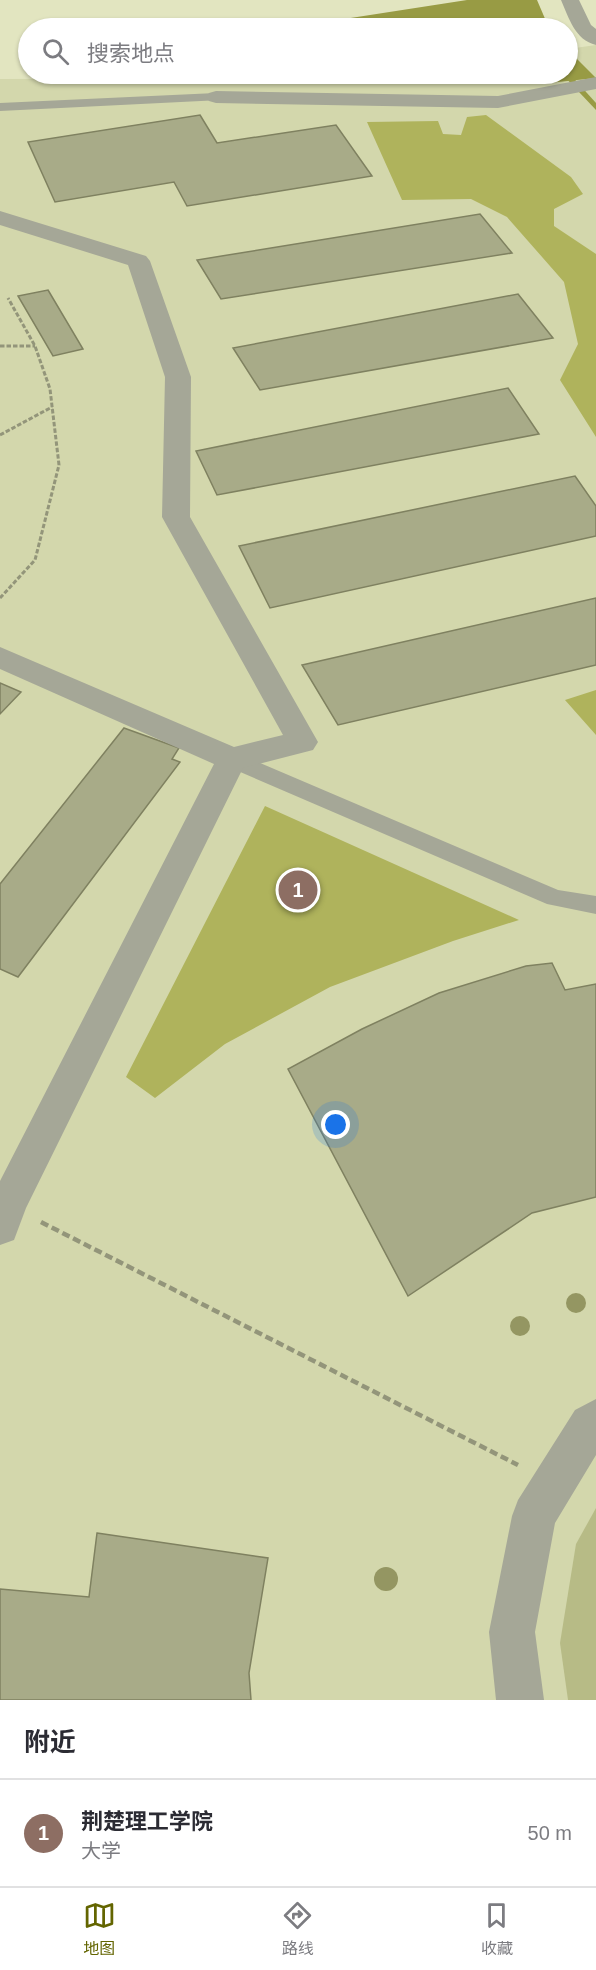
<!DOCTYPE html>
<html lang="zh">
<meta charset="utf-8">
<style>
:root{--surface:#fff;--page:#f7f7f7;--text:#2b2b33;--muted:#7c7c81;--line:#e1e1e2;--accent:#636500}
body{margin:0;font-family:Helvetica,"Noto Sans SC",sans-serif;background:var(--page);color:var(--text)}
.you{position:absolute;left:336px;top:1125px;width:21px;height:21px;margin:-15px;border:4px solid #fff;border-radius:50%;background:#1a73e8;box-shadow:0 0 0 9px #1a73e833}
.badge{display:grid;place-items:center;width:39px;height:39px;border-radius:50%;background:var(--accent);color:#fff;font-size:20px;font-weight:700}
.pin{position:absolute;translate:-50% -50%;border:3px solid #fff;box-shadow:0 2px 6px #0006}
.list{margin:0;padding:0;list-style:none}
h2{display:flex;justify-content:space-between;align-items:center;height:78px;margin:0;padding:0 24px;font-size:26px}
h2 small{font-size:20px;font-weight:400;color:var(--muted)}
.list li{display:grid;grid-template-columns:39px 1fr auto;gap:18px;align-items:center;box-sizing:border-box;height:108px;padding:0 24px;border-top:2px solid var(--line)}
.list b{display:block;font-size:22px;white-space:nowrap}
.list p{margin:0;font-size:20px;white-space:nowrap;color:var(--muted)}
.list em{font-size:20px;font-style:normal;color:var(--muted)}
.icon{flex:none;width:33px;height:33px;fill:none;stroke:currentColor;stroke-width:2;stroke-linecap:round;stroke-linejoin:round}
.map{position:relative;flex:none;width:596px;height:1700px;overflow:hidden}
.search{position:absolute;background:var(--surface);box-shadow:0 2px 4px #0004;left:18px;right:18px;top:18px;height:66px;display:flex;align-items:center;gap:15px;box-sizing:border-box;padding:0 21px;border-radius:33px;color:var(--muted);font-size:22px}
.sheet{height:186px;background:var(--surface)}
nav{display:flex;justify-content:space-around;align-items:center;box-sizing:border-box;height:84px;border-top:2px solid var(--line);background:var(--surface);font-size:16px;color:var(--muted)}
nav a{display:grid;justify-items:center;gap:3px}
nav .on{color:var(--accent)}
.map>svg:first-child{display:block}
</style>
<div class="map">
<svg width="596" height="1700" viewBox="0 0 596 1700">
<rect width="100%" height="100%" fill="#e2e5c0"/>
<path fill="#d3d7ac" d="M596,45v1655h-596v-1621l374,-1 30,-4h164v-25z"/>
<path fill="#b7bb86" d="M596,1508v192h-28l-8,-57 16,-99z"/>
<path fill="#afb35c" d="M486,115l85,62 12,17 -29,15v17l42,28v183l-36,-57 18,-36 -14,-62 -57,-65 -36,-18 -69,1 -35,-78 71,-1 5,13 18,1 6,-18z
M596,690v45l-31,-35z
M265,806l254,114 -66,21 -123,46 -105,57 -70,54 -29,-21z"/>
<path fill="#989b44" d="M467,0h70l12,28h-263z
M568,50l28,28 -57,6 -76,-3 -75,-7h180z"/>
<g fill="none" stroke-linecap="round" stroke-linejoin="round">
<path fill="#989b44" fill-rule="evenodd" d="M568,72l28,31v7l-34,-36z"/>
</g>
<path fill="#a8ab88" stroke="#7f8160" stroke-width="1.5" d="M200,115l17,28 119,-18 36,51 -185,30 -13,-24 -119,20 -27,-60z
M480,214l32,39 -291,46 -24,-39z
M48,290l35,59 -30,7 -35,-60z
M518,294l35,44 -293,52 -27,-42z
M508,388l31,46 -322,61 -21,-44z
M575,476l21,30v30l-326,72 -31,-62z
M596,598v67l-258,60 -36,-60z
M0,683l21,9 -21,22z
M124,728l55,20 -7,11 8,3 -162,215 -18,-8v-85z
M552,963l13,27 31,-6v213l-64,16 -124,83 -120,-227 74,-40 77,-36 87,-27z
M97,1533l171,25 -19,115 2,27h-251v-111l89,8z"/>
<g fill="none" stroke-linecap="round" stroke-linejoin="round">
<path stroke="#93957a" stroke-width="3" stroke-dasharray="4.5 2" stroke-linecap="butt" d="M0,346h35
M0,435l52,-28
M0,598l35,-38 24,-95 -9,-76 -15,-43 -27,-48"/>
<path stroke="#93957a" stroke-width="4.5" stroke-dasharray="8 4" stroke-linecap="butt" d="M41,1222l477,243"/>
<path fill="#a5a797" fill-rule="evenodd" d="M216,93l7,4 -2,3 -221,11v-8z
M232,751l326,139 38,6v18l-49,-10 -323,-139 -3,-6 3,-6z"/>
<path fill="#a5a797" fill-rule="evenodd" d="M561,0h18l12,25 5,4v16c-21,-5 -27,-27 -35,-45z
M596,77v12l-98,19 -282,-5 -7,-2 -3,-4 3,-4 7,-2 282,5z
M0,211l146,45 4,5 41,116 -1,140 128,225 -5,8 -70,18 -217,440 -12,32 -14,5v-64l214,-417 -214,-95v-22l234,100 49,-12 -121,-218 3,-140 -37,-112 -128,-40z
M596,1399v56l-41,68 -20,109 9,68h-48l-7,-68 23,-116 6,-16 57,-90z"/>
</g>
<g fill="#949662">
<circle cx="576" cy="1303" r="10"/>
<circle cx="520" cy="1326" r="10"/>
<circle cx="386" cy="1579" r="12"/>
</g>
</svg>
<div class="you"></div>
<div class="pin badge" style="left:298px;top:890px;background:#8d6e63">1</div>
<div class="search"><svg class="icon" aria-label="search" viewBox="0 0 24 24"><circle cx="10" cy="10" r="6"/><path d="M15 15l6 6"/></svg>搜索地点</div>
</div>
<section class="sheet">
<h2>附近<small></small></h2>
<ul class="list">
<li><span class="badge" style="background:#8d6e63">1</span><div><b>荆楚理工学院</b><p>大学</p></div><em>50 m</em></li>
</ul>
</section>
<nav>
<a class="on"><svg class="icon" aria-label="map" viewBox="0 0 24 24"><path d="M3 6l6-2 6 2 6-2v14l-6 2-6-2-6 2zM9 4v14M15 6v14"/></svg>地图</a>
<a><svg class="icon" aria-label="directions" viewBox="0 0 24 24"><path d="M12 3l9 9-9 9-9-9zM9 14v-3h6M13 9l2 2-2 2"/></svg>路线</a>
<a><svg class="icon" aria-label="saved" viewBox="0 0 24 24"><path d="M7 4h10v16l-5-4-5 4z"/></svg>收藏</a>
</nav>
